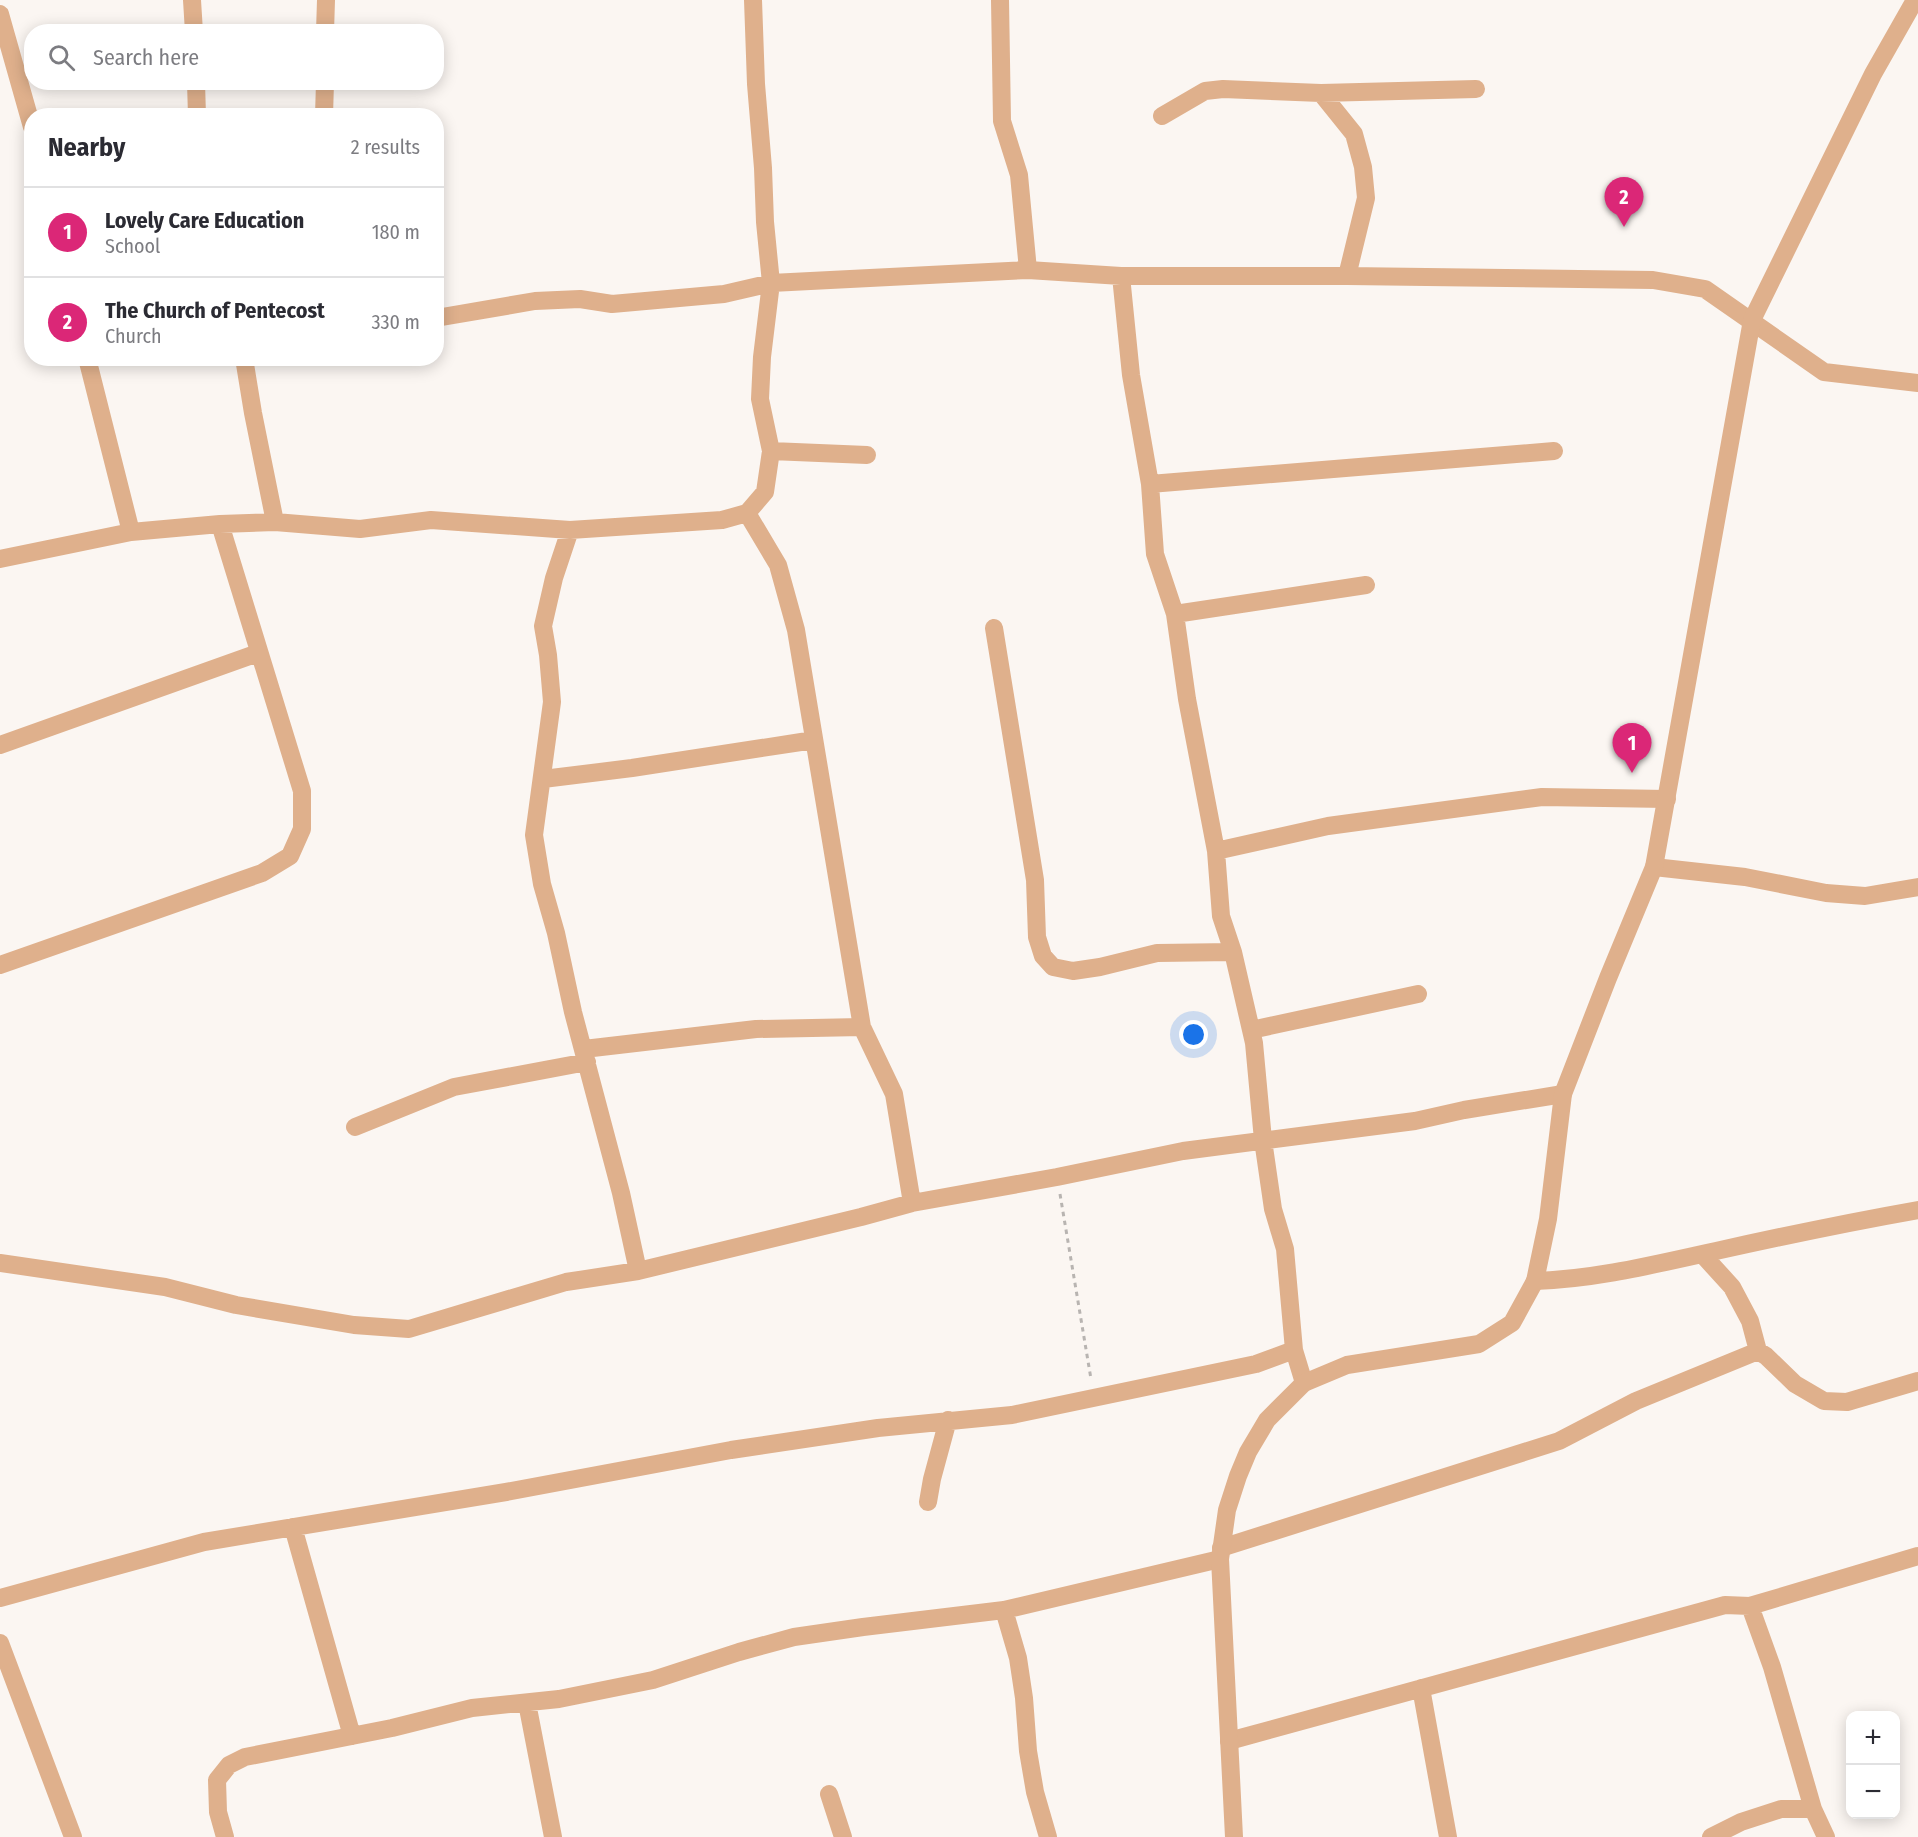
<!DOCTYPE html>
<meta charset="utf-8">
<style>
:root{--surface:#fff;--page:#f2f2f3;--text:#2b2b33;--muted:#7c7c81;--line:#e1e1e2;--accent:#db2777}
body{margin:0;font-family:"Fira Sans Condensed",sans-serif;background:var(--page);color:var(--text)}
.controls{position:absolute;right:18px;bottom:18px;display:grid;overflow:hidden;border-radius:12px;box-shadow:0 3px 15px #0003}
.controls button{width:54px;height:54px;display:grid;place-items:center;padding:0;border:0;border-bottom:2px solid var(--line);background:var(--surface);color:var(--text);font:30px sans-serif}
.you{position:absolute;left:1194px;top:1035px;width:21px;height:21px;margin:-15px;border:4px solid #fff;border-radius:50%;background:#1a73e8;box-shadow:0 0 0 9px #1a73e833}
.badge{display:grid;place-items:center;width:39px;height:39px;border-radius:50%;background:var(--accent);color:#fff;font-size:20px;font-weight:700}
.pin{position:absolute;translate:-50% -50px;filter:drop-shadow(0 2px 3px #0008)}
.pin::after{content:'';position:absolute;top:32px;width:21px;height:18px;background:inherit;clip-path:polygon(0 0,100% 0,50% 100%)}
.list{margin:0;padding:0;list-style:none}
h2{display:flex;justify-content:space-between;align-items:center;height:78px;margin:0;padding:0 24px;font-size:26px}
h2 small{font-size:20px;font-weight:400;color:var(--muted)}
.list li{display:grid;grid-template-columns:39px 1fr auto;gap:18px;align-items:center;box-sizing:border-box;height:90px;padding:0 24px;border-top:2px solid var(--line)}
.list b{display:block;font-size:22px;white-space:nowrap}
.list p{margin:0;font-size:20px;white-space:nowrap;color:var(--muted)}
.list em{font-size:20px;font-style:normal;color:var(--muted)}
.icon{flex:none;width:33px;height:33px;fill:none;stroke:currentColor;stroke-width:2;stroke-linecap:round;stroke-linejoin:round}
.map{position:relative;flex:none;width:1918px;height:1837px;overflow:hidden}
.search{position:absolute;background:var(--surface);box-shadow:0 3px 15px #0003;left:24px;top:24px;width:420px;height:66px;display:flex;align-items:center;gap:15px;box-sizing:border-box;padding:0 21px;border-radius:24px;color:var(--muted);font-size:22px}
.panel{position:absolute;background:var(--surface);box-shadow:0 3px 15px #0003;left:24px;top:108px;width:420px;height:258px;border-radius:24px}
.map>svg:first-child{display:block}
</style>
<div class="map">
<svg width="1918" height="1837" viewBox="0 0 1918 1837">
<rect width="100%" height="100%" fill="#fbf6f2"/>
<g fill="none" stroke-linecap="round" stroke-linejoin="round">
<path stroke="#b8b4b1" stroke-width="3" stroke-dasharray="4.5 4.5" stroke-linecap="butt" d="M1060,1194l31,185"/>
<path stroke="#dfb08c" stroke-width="18" d="M192,0l2,32
M1000,0l2,121 17,54 9,95
M0,14l32,113
M325,32l1,-32
M196,82l1,34
M1321,93l33,41 9,33 3,31 -19,78
M324,116l1,-34
M1162,116l43,-25 18,-2 98,4 155,-4
M1121,276l10,99 19,109 5,70 20,60 12,85 29,152 5,65 12,36 21,91 9,97 10,69 12,40 9,101 10,33
M436,318l99,-17 45,-2 32,5 112,-10 47,-11 257,-13 93,6h226l306,4 52,9 119,83 94,11
M87,358l44,174
M244,358l9,55 22,109
M771,451l96,4
M1150,484l404,-33
M747,513l31,52 18,65 66,397 32,67 18,109
M570,530l-16,48 -11,48 5,29 4,47 -18,133 8,49 14,49 17,79 48,181 17,78
M0,559l131,-27 89,-8 55,-2 85,7 71,-9 139,10 152,-10 25,-7 18,-21 6,-41 -11,-52 2,-42 9,-74 -6,-61 -2,-54 -7,-84 -3,-84
M1175,614l191,-29
M994,628l41,252 2,57 6,19 10,11 20,4 27,-4 57,-14 76,-1
M0,745l258,-92
M543,779l89,-11 182,-28
M1216,851l112,-25 214,-29 125,2
M1654,867l91,10 81,16 39,3 53,-9
M0,965l262,-92 28,-17 12,-27v-38l-82,-267
M1251,1030l167,-36
M584,1049l172,-20 106,-2
M355,1127l99,-40 133,-25
M1702,1254l30,33 18,34 8,30
M0,1263l165,24 71,18 118,20 55,4 157,-47 72,-11 223,-54 51,-14 145,-26 126,-26 232,-30 49,-11 99,-16
M1535,1281c62,-2 121,-17 181,-30 67,-15 134,-29 202,-41
M928,1502l4,-23 16,-59
M293,1527l59,209
M1221,1548l338,-107 77,-40 122,-50 8,5 29,28 29,17 23,1 71,-21
M0,1598l204,-56 302,-50 225,-42 147,-22 134,-13 244,-51 38,-14
M1004,1610l14,48 6,40 4,53 7,41 13,45
M0,1643l73,194
M1421,1688l27,149
M527,1703l26,134
M1229,1741l496,-136 25,1
M829,1794l14,43
M1813,1809l-41,-142 -22,-61 168,-50
M225,1837l-7,-25 -1,-32 12,-15 16,-8 147,-29 80,-20 87,-9 94,-19 86,-28 55,-15 69,-10 141,-17 216,-51
M1711,1837l30,-15 40,-13h32l13,28"/>
<path stroke="#dfb08c" stroke-width="18" d="M1234,1837l-14,-278 7,-49 11,-34 10,-24 19,-32 37,-37 43,-18 132,-21 33,-21 23,-42 13,-62 15,-125 45,-116 46,-111 98,-547 121,-246 42,-74"/>
</g>
</svg>
<div class="controls">
<button>+</button>
<button>−</button>
</div>
<div class="you"></div>
<div class="pin badge" style="left:1632px;top:773px">1</div>
<div class="pin badge" style="left:1624px;top:227px">2</div>
<div class="search"><svg class="icon" aria-label="search" viewBox="0 0 24 24"><circle cx="10" cy="10" r="6"/><path d="M15 15l6 6"/></svg>Search here</div>
<section class="panel">
<h2>Nearby<small>2 results</small></h2>
<ul class="list">
<li><span class="badge">1</span><div><b>Lovely Care Education</b><p>School</p></div><em>180 m</em></li>
<li><span class="badge">2</span><div><b>The Church of Pentecost</b><p>Church</p></div><em>330 m</em></li>
</ul>
</section>
</div>
